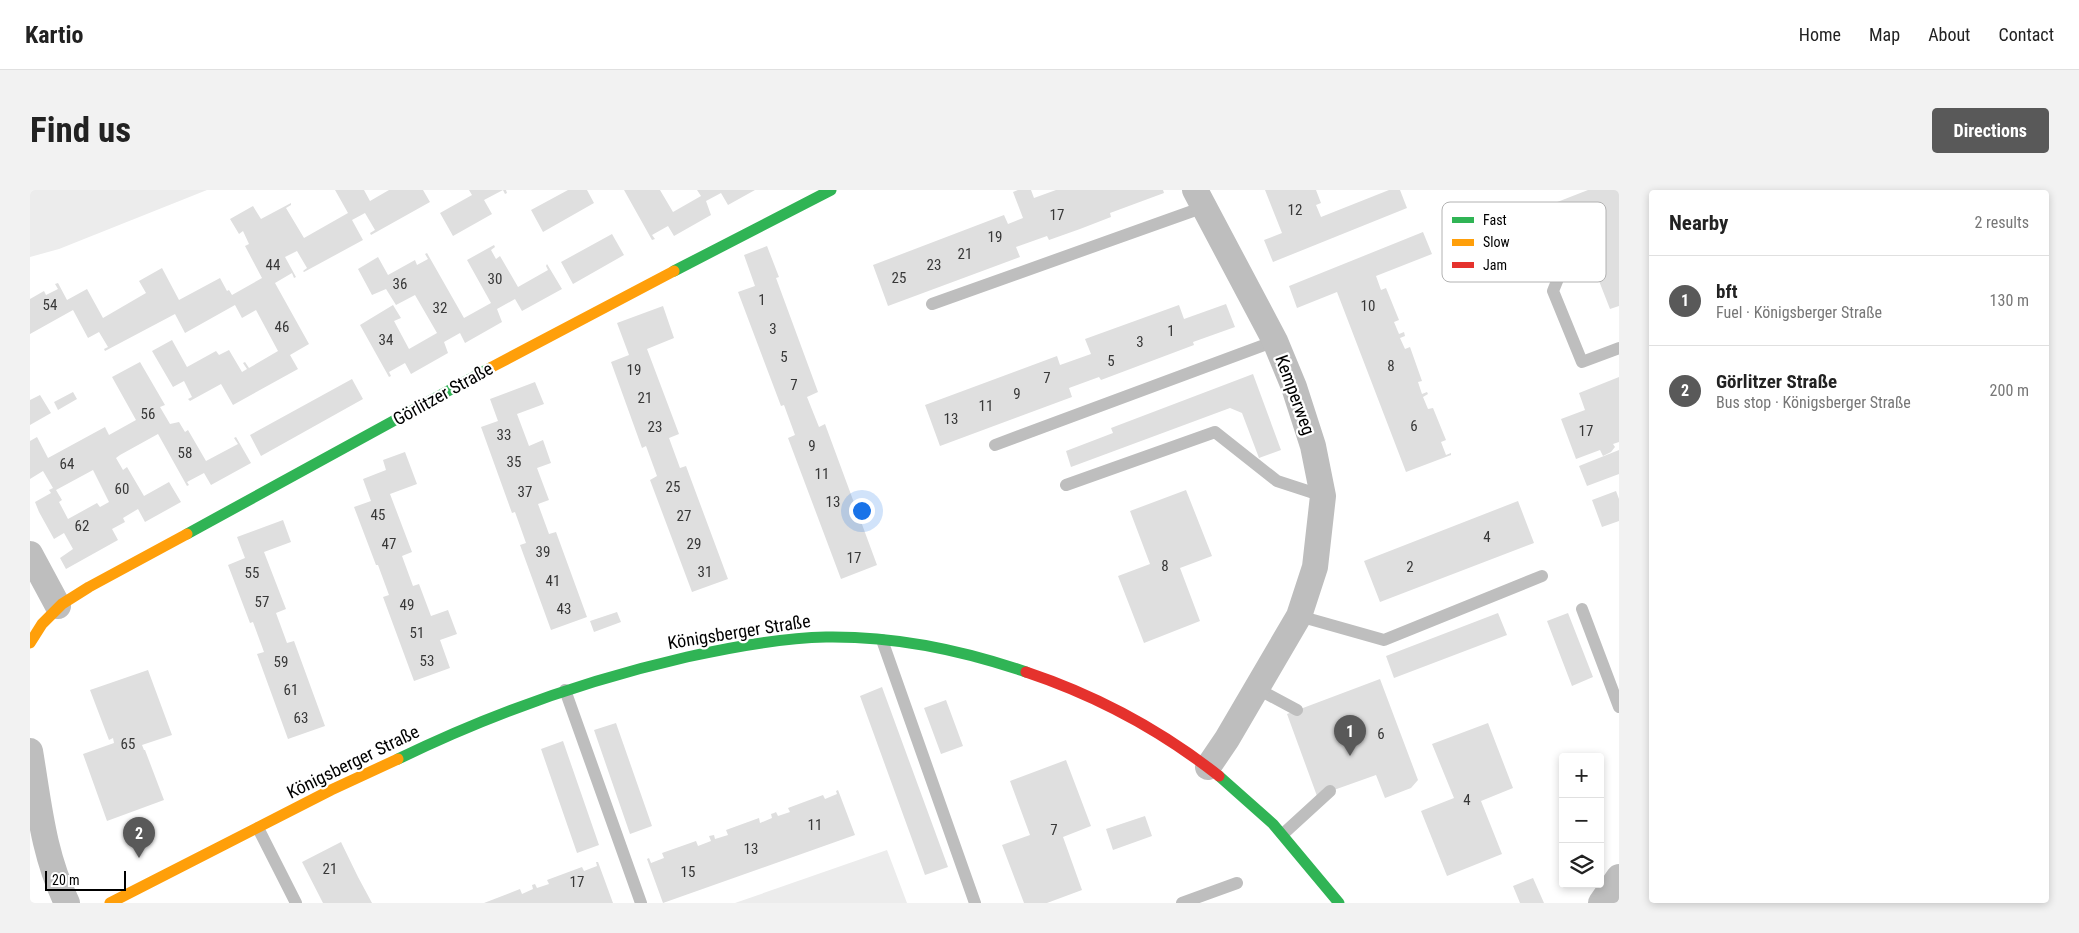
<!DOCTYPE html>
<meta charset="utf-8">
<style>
:root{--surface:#fff;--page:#f2f2f2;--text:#222;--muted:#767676;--line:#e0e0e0;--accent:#595959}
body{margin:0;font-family:"Roboto Condensed",sans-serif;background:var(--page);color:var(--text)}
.controls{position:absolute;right:15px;bottom:15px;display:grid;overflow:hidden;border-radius:5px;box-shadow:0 2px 8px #0003}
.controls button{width:45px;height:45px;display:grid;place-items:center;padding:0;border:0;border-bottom:1px solid var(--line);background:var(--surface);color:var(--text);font:25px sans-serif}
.scale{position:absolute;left:15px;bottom:12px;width:81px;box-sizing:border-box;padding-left:5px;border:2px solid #000;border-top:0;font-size:14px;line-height:18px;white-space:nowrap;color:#000;-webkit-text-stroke:4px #fff;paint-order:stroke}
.you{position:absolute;left:831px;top:320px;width:18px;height:18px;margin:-12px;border:4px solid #fff;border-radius:50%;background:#1a73e8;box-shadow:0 0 0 8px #1a73e833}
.badge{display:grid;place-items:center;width:32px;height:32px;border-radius:50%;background:var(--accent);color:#fff;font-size:16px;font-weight:700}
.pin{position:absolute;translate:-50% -41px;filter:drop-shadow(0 1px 2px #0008)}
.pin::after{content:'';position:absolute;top:26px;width:18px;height:15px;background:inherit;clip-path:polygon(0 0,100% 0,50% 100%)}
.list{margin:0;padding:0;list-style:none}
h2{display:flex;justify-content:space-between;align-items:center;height:65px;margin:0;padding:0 20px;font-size:21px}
h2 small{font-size:16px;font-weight:400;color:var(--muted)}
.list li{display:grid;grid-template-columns:32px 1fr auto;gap:15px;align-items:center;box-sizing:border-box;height:90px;padding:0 20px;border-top:1px solid var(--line)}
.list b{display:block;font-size:19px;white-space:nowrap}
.list p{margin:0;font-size:16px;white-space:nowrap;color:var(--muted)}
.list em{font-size:16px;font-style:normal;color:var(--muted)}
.icon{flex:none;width:28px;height:28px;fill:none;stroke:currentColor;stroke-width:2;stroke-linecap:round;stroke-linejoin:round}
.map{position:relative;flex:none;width:1589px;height:713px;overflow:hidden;border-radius:5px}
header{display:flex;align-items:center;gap:30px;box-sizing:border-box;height:70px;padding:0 25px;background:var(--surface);border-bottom:1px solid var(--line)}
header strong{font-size:24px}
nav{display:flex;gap:28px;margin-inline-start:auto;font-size:18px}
.intro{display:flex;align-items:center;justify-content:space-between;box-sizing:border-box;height:120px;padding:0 30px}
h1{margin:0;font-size:35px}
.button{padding:12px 22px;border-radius:5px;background:var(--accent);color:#fff;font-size:18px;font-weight:700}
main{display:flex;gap:30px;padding:0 30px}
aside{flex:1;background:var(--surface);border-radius:5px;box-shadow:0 2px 8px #0003}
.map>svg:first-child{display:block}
</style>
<header>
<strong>Kartio</strong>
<nav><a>Home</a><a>Map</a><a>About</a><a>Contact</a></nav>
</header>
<div class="intro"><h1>Find us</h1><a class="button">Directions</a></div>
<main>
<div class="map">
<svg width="1589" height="713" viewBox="0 0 1589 713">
<rect width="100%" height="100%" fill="#fff"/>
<path fill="#ececec" d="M0,0h177l-148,59 -29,8z
M857,660l20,53h-172z"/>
<path fill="#dfdfdf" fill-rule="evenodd" d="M305,0h29l6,11 19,-11h34l7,12 -59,33 -1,-2 5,-3 -10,-17 -13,7 11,20 -59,32 -1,-1 4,-3 -10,-17 -12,6 11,20 -2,1 -2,-5 -17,10 34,61 -19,11 8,14 -65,36 -12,-21 -31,17 -2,-2 4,-2 -8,-16 -11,6 -21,-36 20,-11 15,27 29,-16 3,4 10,-5 13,22 5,-3 -4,-6 2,-1 4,6 29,-17 -22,-41 -14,8 -7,-13 -50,28 -10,-19 -70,37 -1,-2 4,-2 -9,-15 -11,6 -15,-28 -43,24v-35l14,-8 2,4 12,-6 -3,-5 3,-1 9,17 20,-11 16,29 43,-25 -7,-12 23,-13 17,32 41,-22 7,13 2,-1 3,5 30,-17 -17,-32 4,-2 -6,-13 -4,3 -9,-15 23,-13 8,13 30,-16v2l-5,3 18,30 44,-25z
M439,0h37l1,3 -2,1 -2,-4 -19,10 8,14 -39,22 -13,-23 32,-18z
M538,0h19l7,13 -51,29 -12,-22z
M594,0h36l13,22 28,-16 -4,-6h58l-27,15 -7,-12 -15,8 5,14 -37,21 -6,-10 -16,9 3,4 -3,1z
M988,0h13l3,8 22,-8h107l1,3 -54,20 1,4 -31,12 -31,11 -2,-4 -31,11 4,10 -132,49 -15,-41 131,-50 4,9 15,-6 -10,-26z
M1235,0h51l5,13 -5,2 5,12 68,-27h11l7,18 -134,54 -9,-22 18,-7z
M1558,0h31v116l-9,3 -27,-69 -40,16 3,7 -25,10 -9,-23 25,-10 -2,-7 -3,1 -8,-19z
M1393,42l9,22 -56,22 5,14 5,-2 13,32 -5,2 5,12 5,-2 1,4 -5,2 5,11 5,-2 12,34 -4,1 4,12 5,-2 1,2 -5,3 5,12 5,-1 13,32 -5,2 5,13 5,-2v2l-45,17 -69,-180 -40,16 -8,-22z
M582,44l12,21 -51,29 -12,-22z
M464,55l1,2 -4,3 5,9 4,-3 18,31 30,-17 -2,-4 1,-2 15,25 -40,22 -7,-12 -18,10 5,13 -37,21 -5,-10 -16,9 4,11 -37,21 -6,-11 -16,9 2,4 -2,1 -29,-52 33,-20 8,13 -7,3 15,28 28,-16 -22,-38 -19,10 -10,-16 -14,6 -14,-26 20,-12 10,18 27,-15 2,5 11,-6 -3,-5 2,-1 37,65 27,-15 -24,-43z
M737,56l12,31 -3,1 42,114 -11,5 12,30 6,-3 52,141 -36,14 -53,-141 7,-3 -11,-30 -3,1 -43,-114 17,-6 -11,-31z
M1196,114l9,23 -42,15 1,3 -93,35 -2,-3 -30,11 3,9 -132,49 -15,-41 132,-49 3,9 31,-11 -6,-15 94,-34 5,14z
M633,116l11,32 -27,11 32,85 -10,4 11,30 6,-2 42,113 -36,13 -42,-112 7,-4 -11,-30 -4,2 -31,-86 18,-7 -12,-32z
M110,172l25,43 -5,2 10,17 9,-2 6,10 3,-2 18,31 32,-17 -4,-6 2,-1 15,26 -40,22 -7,-12 -17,9 2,3 -2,1 -29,-52 -38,21 -4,3 7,12 4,-3 17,29 25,-14 12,20 -36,20 -7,-13 -15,9 2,4 -13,7 6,11 -52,29 -6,-11 13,-9 -9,-16 -10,6 -15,-27 -4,-10 16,-9 -2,-3 4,-2 -10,-17 -13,8v-38l7,-4 11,21 57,-31 4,8 27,-15 -24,-43zM63,280l16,32 -9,5 -3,-4 -29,16 -9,-17 3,-2 -6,-10z
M1223,184l28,76 -22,8 -17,-45 -12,-5 -159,59 -5,-16 47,-18 -2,-5z
M1589,187v65l-6,2 2,3 -4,5 -8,4 -3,-6 -24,9 -15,-40 24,-9 -6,-17z
M322,189l11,20 -102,57 -11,-21z
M505,192l9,22 -27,10 12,32 14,-6 8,23 -14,5 12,32 -11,4 11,30 7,-2 31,85 -36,13 -31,-85 6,-2 -11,-31 -3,1 -31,-86 17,-6 -8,-22z
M43,202l4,7 -19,11 -4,-8z
M10,205l11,18 -21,12v-25z
M1589,260v24l-32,12 -8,-20z
M375,262l12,32 -27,10 22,58 -10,4 11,30 6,-2 12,32 17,-6 9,24 -17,6 10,28 -36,13 -31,-84 6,-2 -11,-30h-2l-22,-58 17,-6 -8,-22 23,-9 -3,-10z
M1156,300l26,66 -32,12 20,53 -56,22 -26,-67 32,-12 -20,-53z
M1586,301l3,8v22l-17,6 -10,-27z
M1488,311l16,42 -154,59 -16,-41z
M253,330l8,22 -27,10 22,57 -10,4 11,30 7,-2 31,85 -37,13 -31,-85 7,-2 -11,-30 -3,1 -22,-58 17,-7 -8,-21z
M587,422l4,10 -27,10 -4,-11z
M1468,423l9,22 -113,43 -8,-22z
M1538,423l25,64 -21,9 -25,-65z
M118,480l24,65 -30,10 2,5h1l19,50 -57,21 -24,-67 31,-11 -1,-5 -4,2 -19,-50z
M1350,489l38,101 -7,8 -26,10 -9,-23 -59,21 -30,-82z
M852,497l66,180 -23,8 -65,-179z
M916,510l17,46 -22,8 -17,-46z
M586,533l36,103 -22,8 -36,-104z
M1458,533l25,65 -32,13 21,53 -55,22 -26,-65 33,-13 -22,-54z
M533,551l36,104 -22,8 -36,-104z
M1036,570l25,66 -28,11 19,53 -35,13h-23l-22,-58 28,-10 -20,-54z
M808,600l17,45 -192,68 -16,-44 2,-1 2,5 13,-5 -2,-5 34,-12 2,5 13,-5 -2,-5 5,-1 1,4 13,-4 -2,-5 33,-12 1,5 12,-5 -1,-4 3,-1 2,-1 2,4 12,-4 -2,-4 35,-13 2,4 12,-5 -1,-3z
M1115,626l7,20 -39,14 -7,-21z
M311,652l17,35 14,26h-49l-21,-41z
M566,672h2l15,41h-129l36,-14 2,5 11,-5 -1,-4 3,-1 2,4 12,-4 -2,-4 35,-13 2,4 13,-5z
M1503,688l11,25h-24l-7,-17z"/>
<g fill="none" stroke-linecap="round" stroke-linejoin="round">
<path stroke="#bebebe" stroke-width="12" d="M1532,79l-9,22 29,71 37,-14
M902,114l272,-97
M965,255l280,-104
M1036,295l149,-53 62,49 46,15
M1552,419l37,98
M1269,426l85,24 158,-64
M852,450l93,263
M1226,498l41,22
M535,500l76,213
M228,638l38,75
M1253,644l47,-43
M1152,713l55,-20"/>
<path stroke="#bebebe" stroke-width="26" d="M1165,0l80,151 19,46 19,59 10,50 -8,71 -16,49 -72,123 -19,28
M0,364l28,52
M0,561c9,53 13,103 37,152
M1571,713l18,-26"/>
<path stroke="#30b455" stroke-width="11" d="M644,81l157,-81
M157,344l303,-166
M368,569c92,-45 189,-79 289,-102 45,-10 92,-19 139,-20 68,-1 136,13 200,35
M1189,586l54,48 66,79"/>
<path stroke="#ff9f0a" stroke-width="11" d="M460,178l184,-97
M0,453l12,-19 20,-20 27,-17 98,-53
M80,713l221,-113 67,-31"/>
<path stroke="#e5322d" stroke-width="11" d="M996,482c69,23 136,59 193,104"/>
</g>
<g text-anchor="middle" stroke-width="4.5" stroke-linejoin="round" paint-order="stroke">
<g font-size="15" fill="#383838">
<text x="1265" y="25">12</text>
<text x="1027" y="30">17</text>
<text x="965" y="52">19</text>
<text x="935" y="69">21</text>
<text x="243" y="80">44</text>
<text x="904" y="80">23</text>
<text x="869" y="93">25</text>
<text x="465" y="94">30</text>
<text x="370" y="99">36</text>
<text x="732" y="115">1</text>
<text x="20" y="120">54</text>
<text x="1338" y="121">10</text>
<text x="410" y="123">32</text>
<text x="252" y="142">46</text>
<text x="743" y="144">3</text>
<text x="1141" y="146">1</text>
<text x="356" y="155">34</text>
<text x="1110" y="157">3</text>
<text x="754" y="172">5</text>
<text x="1081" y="176">5</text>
<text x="1361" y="181">8</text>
<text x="604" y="185">19</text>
<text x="1017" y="193">7</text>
<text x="764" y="200">7</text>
<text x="987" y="209">9</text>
<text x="615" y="213">21</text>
<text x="956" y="221">11</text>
<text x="118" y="229">56</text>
<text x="921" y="234">13</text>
<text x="1384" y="241">6</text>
<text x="625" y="242">23</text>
<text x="1556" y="246">17</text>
<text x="474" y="250">33</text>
<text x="782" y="261">9</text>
<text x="155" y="268">58</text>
<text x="484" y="277">35</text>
<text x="37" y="279">64</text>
<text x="792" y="289">11</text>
<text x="643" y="302">25</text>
<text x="92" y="304">60</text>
<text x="495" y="307">37</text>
<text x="803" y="317">13</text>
<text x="348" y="330">45</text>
<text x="654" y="331">27</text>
<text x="52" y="341">62</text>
<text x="1457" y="352">4</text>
<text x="359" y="359">47</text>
<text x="664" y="359">29</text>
<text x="513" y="367">39</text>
<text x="824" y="373">17</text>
<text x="1135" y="381">8</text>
<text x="1380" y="382">2</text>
<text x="675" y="387">31</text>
<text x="222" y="388">55</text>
<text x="523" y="396">41</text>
<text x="232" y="417">57</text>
<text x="377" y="420">49</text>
<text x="534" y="424">43</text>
<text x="387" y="448">51</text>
<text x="397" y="476">53</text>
<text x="251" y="477">59</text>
<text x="261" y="505">61</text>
<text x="271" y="533">63</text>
<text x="1351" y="549">6</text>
<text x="98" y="559">65</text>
<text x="1437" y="615">4</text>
<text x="785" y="640">11</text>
<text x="1024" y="645">7</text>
<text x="721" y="664">13</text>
<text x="300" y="684">21</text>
<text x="658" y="687">15</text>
<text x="547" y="697">17</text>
</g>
<g font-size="18" fill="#000" stroke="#fff">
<text transform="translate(413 204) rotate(-29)" y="6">Görlitzer Straße</text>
<text transform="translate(1265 205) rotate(70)" y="6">Kemperweg</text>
<text transform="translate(709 442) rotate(-9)" y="6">Königsberger Straße</text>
<text transform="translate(323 572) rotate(-26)" y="6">Königsberger Straße</text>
</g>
</g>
<rect x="1412" y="12" width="164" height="80" rx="8" fill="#fff" stroke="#b2b2b2" stroke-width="1"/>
<rect x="1422" y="27" width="22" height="6" fill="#30b455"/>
<rect x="1422" y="49" width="22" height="7" fill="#ff9f0a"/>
<rect x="1422" y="72" width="22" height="6" fill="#e5322d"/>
<g font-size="14" fill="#000">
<text x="1453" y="35">Fast</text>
<text x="1453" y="57">Slow</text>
<text x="1453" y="80">Jam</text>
</g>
</svg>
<div class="controls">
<button>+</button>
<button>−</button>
<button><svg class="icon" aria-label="layers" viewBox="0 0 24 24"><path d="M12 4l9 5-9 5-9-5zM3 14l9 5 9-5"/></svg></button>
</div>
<div class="scale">20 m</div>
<div class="you"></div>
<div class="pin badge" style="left:1320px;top:566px">1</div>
<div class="pin badge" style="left:109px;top:668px">2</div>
</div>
<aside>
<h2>Nearby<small>2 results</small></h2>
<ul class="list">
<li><span class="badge">1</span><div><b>bft</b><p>Fuel · Königsberger Straße</p></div><em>130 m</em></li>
<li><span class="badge">2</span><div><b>Görlitzer Straße</b><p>Bus stop · Königsberger Straße</p></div><em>200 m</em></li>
</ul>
</aside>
</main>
